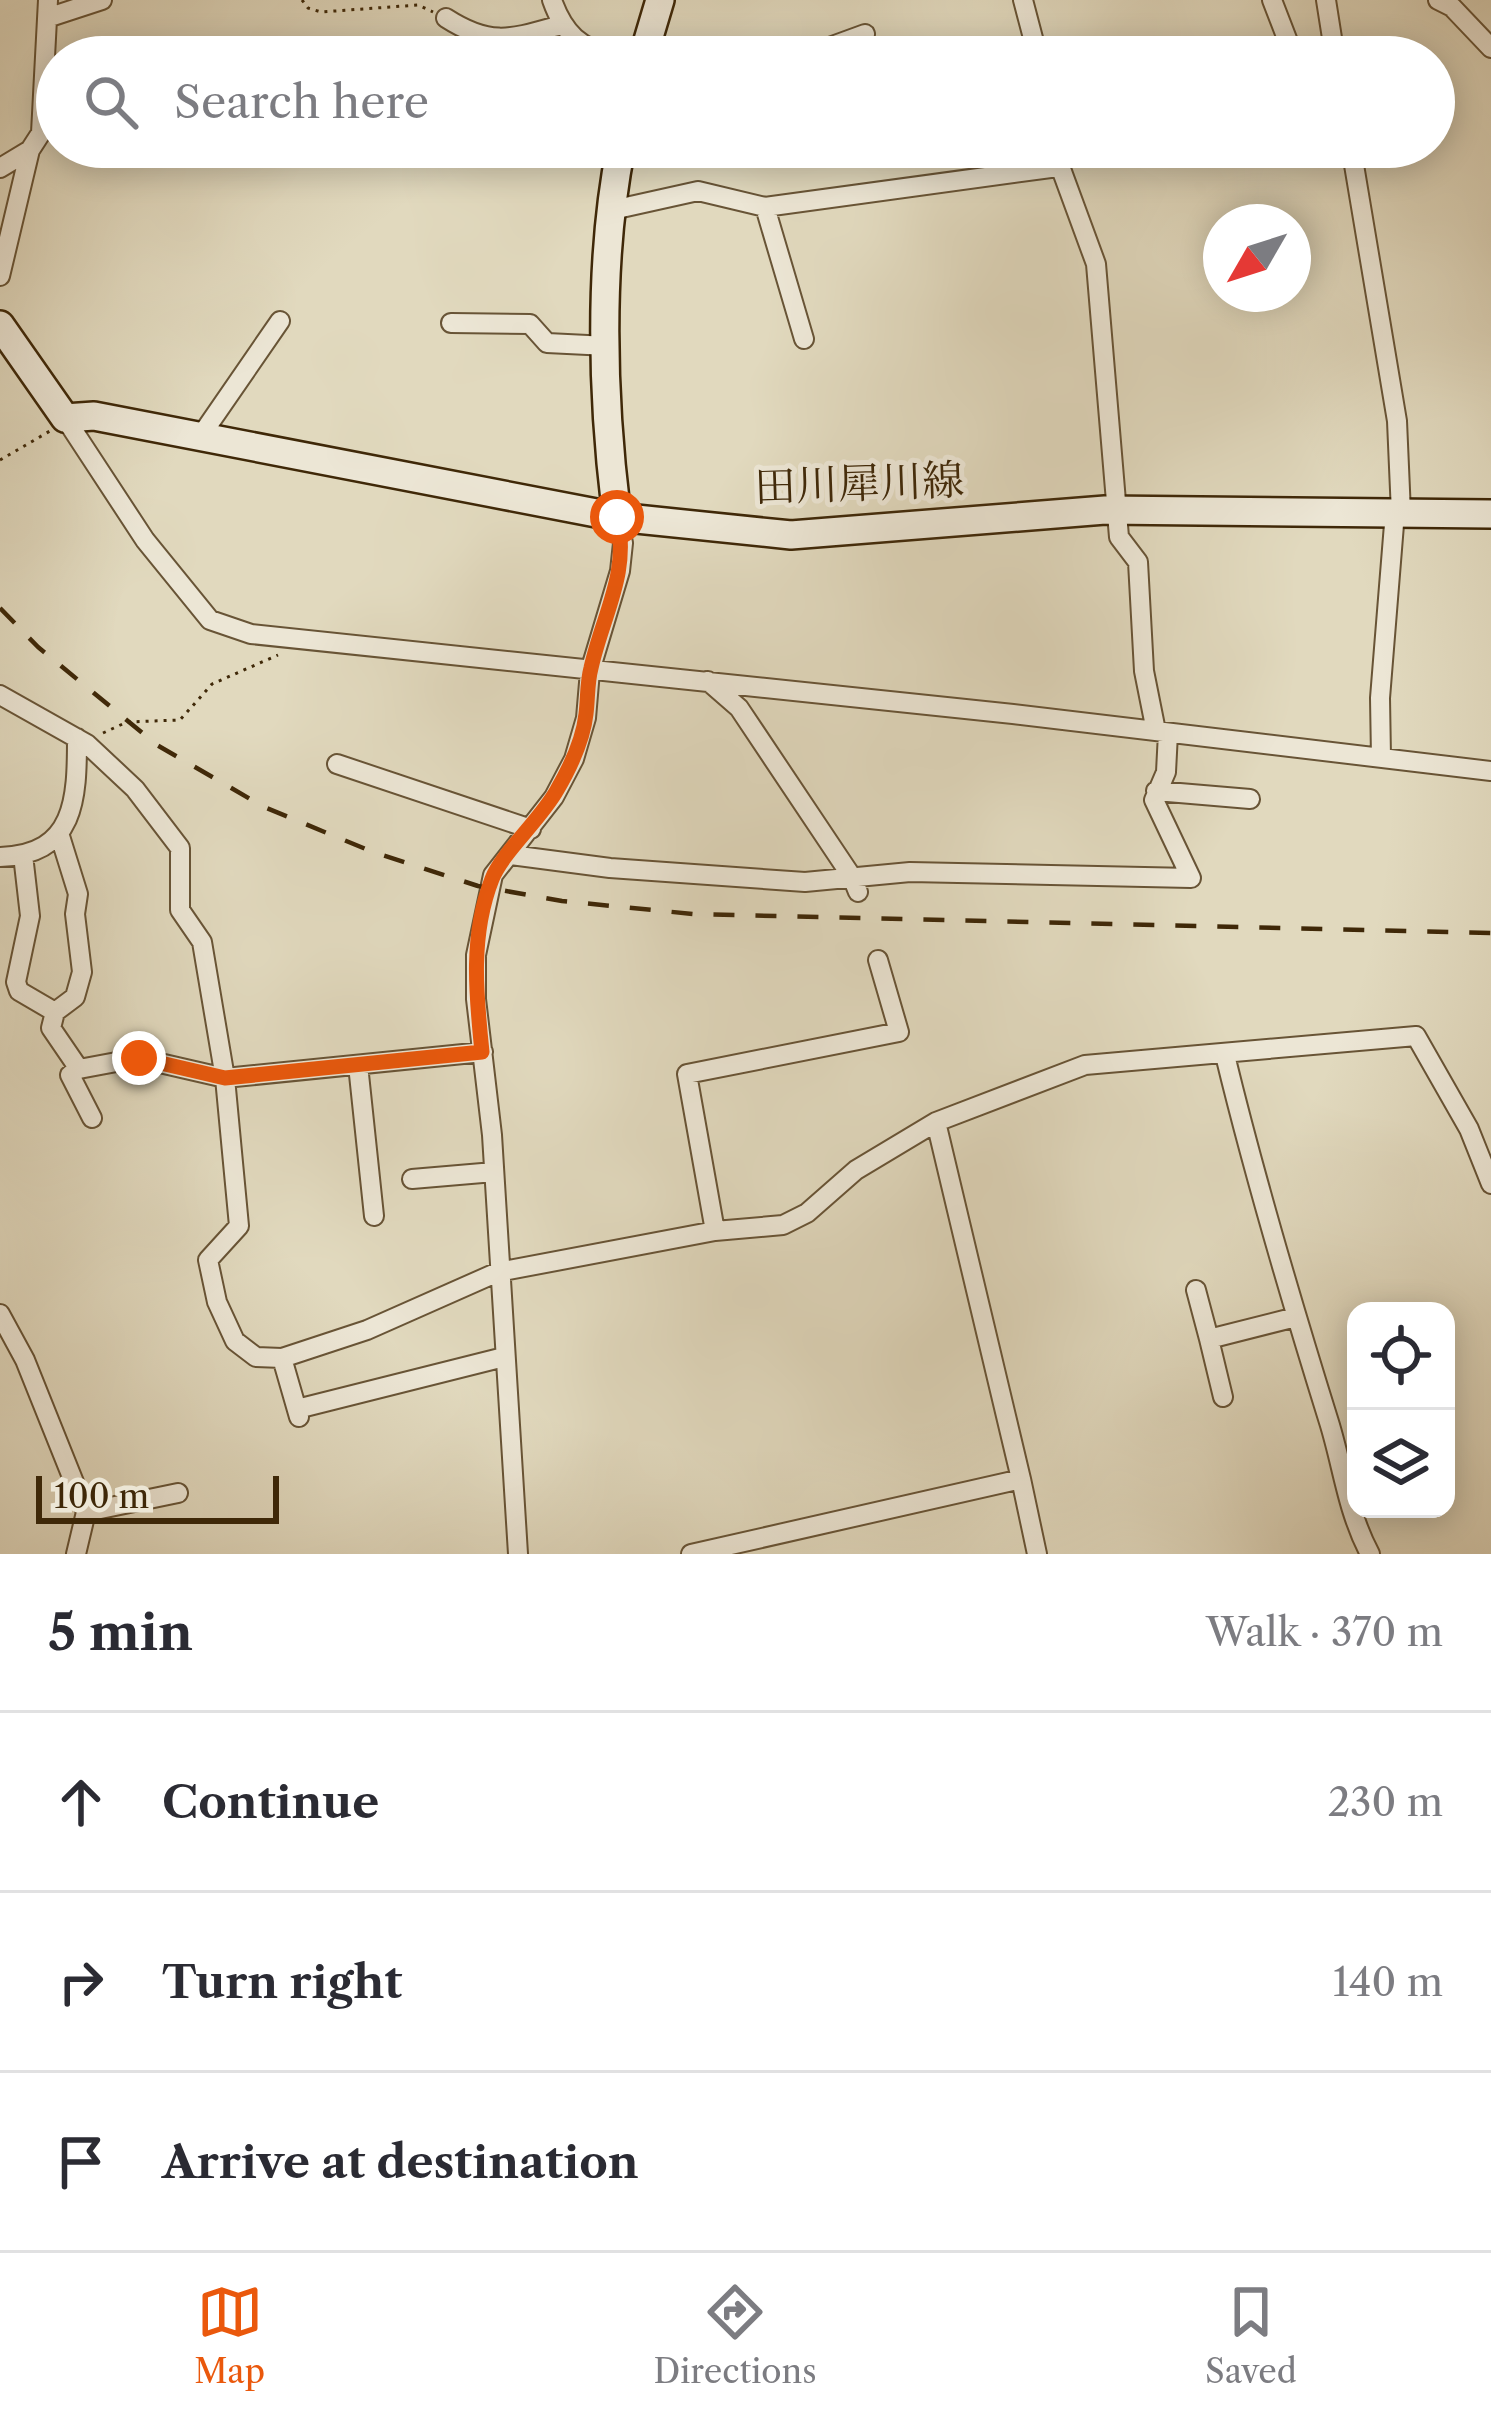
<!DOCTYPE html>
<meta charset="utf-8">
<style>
:root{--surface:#fff;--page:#f7f7f7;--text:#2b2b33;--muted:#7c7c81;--line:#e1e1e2;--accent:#ea580c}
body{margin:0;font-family:"Libre Caslon Text","Noto Serif JP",serif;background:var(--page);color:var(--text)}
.controls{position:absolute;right:36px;bottom:36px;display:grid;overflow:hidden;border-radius:24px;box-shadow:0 6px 30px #0003}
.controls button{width:108px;height:108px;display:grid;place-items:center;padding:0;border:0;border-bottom:3px solid var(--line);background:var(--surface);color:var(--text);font:60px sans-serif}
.compass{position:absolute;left:1203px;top:204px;width:108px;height:108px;border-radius:50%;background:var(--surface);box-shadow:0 6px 30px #0003;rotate:231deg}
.scale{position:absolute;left:36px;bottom:30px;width:243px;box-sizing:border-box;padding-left:12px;border:6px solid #3f2808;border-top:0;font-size:33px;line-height:42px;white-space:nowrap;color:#3f2808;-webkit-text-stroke:9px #ece6d5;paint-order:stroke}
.stop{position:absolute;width:36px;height:36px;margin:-27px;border:9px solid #ea580c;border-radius:50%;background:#fff}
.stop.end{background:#ea580c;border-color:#fff;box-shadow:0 3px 12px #0008}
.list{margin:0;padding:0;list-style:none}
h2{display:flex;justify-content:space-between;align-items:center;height:156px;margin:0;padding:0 48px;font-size:51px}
h2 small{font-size:39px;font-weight:400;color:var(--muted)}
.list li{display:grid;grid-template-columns:78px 1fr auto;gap:36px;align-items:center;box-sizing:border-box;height:180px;padding:0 48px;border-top:3px solid var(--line)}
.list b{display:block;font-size:45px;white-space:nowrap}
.list em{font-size:39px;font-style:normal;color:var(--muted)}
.icon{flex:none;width:66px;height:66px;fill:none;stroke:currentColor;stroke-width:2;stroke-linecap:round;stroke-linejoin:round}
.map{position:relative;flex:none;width:1491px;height:1554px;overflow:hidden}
.search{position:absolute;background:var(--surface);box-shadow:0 6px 30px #0003;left:36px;right:36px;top:36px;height:132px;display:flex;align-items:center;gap:30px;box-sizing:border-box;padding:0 42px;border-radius:66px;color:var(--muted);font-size:45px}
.sheet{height:696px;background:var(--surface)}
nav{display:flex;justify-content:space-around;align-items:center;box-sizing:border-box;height:168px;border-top:3px solid var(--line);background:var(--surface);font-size:33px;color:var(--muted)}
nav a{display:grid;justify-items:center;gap:6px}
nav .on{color:var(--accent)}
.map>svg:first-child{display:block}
</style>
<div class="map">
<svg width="1491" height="1554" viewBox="0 0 1491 1554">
<rect width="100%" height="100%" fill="#e1d9be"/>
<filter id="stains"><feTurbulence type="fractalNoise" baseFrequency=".00167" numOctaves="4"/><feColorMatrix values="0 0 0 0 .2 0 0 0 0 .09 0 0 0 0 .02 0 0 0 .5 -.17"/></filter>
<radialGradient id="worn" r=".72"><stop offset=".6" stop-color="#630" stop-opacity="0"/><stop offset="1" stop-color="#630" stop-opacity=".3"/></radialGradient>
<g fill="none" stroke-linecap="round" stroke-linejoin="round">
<defs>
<path id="street" d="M552,0c12,34 28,48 63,57
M1023,0l15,57
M1272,0l22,57
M1326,0l9,57
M1438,0l14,7 39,41
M47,18l55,-18
M446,18c45,29 65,21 115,7
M802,57l63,-23
M1053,147l43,117 23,273 19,25 6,109 12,60
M1351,147l46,274 4,92
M0,168l30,-18
M765,207l39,132
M608,211l90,-20 67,16 293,-40
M0,276l30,-126 11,-17 7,-133
M451,323l79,1 17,19 61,3
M65,418l80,122 65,80 41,14 762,80 478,57
M200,437l80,-116
M708,681l31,27 113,169 6,15
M0,695l87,49 48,45 45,59v62l22,32 23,136 258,-26
M1381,757l-1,-59 15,-186
M337,764l194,65
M1156,791l94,8
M59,833l19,61 -3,20 7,58 -7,25 -20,15 -4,16 28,41 59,-11 87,20 14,148 -31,34 9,42 18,39 21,16 26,1 85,-28 131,-58 217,-41 68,-6 24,-12 49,-43 80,-48 149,-57 331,-29 53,93 22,55
M23,855l7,61 -14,66 3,9 36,21
M511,855l99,13 195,14 105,-10 281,6 -37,-78 12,-28 2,-39
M0,857c76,-2 77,-59 77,-119
M1225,1055c30,124 66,245 104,367 14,45 18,89 41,132
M358,1065l16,151
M79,1069l-9,6 22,43
M412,1179l82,-7
M715,1231l-28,-157 212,-42 -21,-72
M1196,1290l13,49
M0,1314l25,46 61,152 -10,42
M282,1358l17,59
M1223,1397l-14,-58 87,-22
M297,1409l207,-52
M1021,1479l16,75
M86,1512l92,-19
M518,1554l-26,-419 -16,-136v-44l17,-80 61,-78 20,-38 12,-41 4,-47 30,-100 3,-28 -6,-26
M691,1554l330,-75 -85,-357"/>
<path id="secondary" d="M643,57l17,-57
M0,325l65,93 29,-2 523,101 174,18 314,-25 386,4
M617,517c-15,-117 -19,-255 4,-370"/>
</defs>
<use href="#street" stroke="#685436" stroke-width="22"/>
<use href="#secondary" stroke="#3f2808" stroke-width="32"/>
<path stroke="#3f2808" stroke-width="3" stroke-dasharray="3 6" stroke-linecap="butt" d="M302,0l6,8 13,4 97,-7 15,7
M0,460l50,-29
M103,733l24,-11 53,-2 32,-36 66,-29"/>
<use href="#street" stroke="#ece6d5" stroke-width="18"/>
<use href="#secondary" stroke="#ece6d5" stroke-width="27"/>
<path stroke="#3f2808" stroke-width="4.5" stroke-dasharray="21 21" stroke-linecap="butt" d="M0,608l38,39 119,98 107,62 109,45 105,34 84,15 131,13 798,19"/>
</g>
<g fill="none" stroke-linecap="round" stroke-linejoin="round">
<path stroke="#ea580c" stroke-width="15" d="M139,1058l86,20 257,-26c-6,-58 -12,-117 10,-173 10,-26 49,-60 65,-89 14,-24 26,-49 29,-76 2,-16 1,-31 5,-46 12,-54 39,-95 26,-151"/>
</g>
<g text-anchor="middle" stroke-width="10" stroke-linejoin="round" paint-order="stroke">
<g font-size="42" fill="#3f2808" stroke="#ece6d5">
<text transform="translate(859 483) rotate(-2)" y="15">田川犀川線</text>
</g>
</g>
<rect width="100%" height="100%" filter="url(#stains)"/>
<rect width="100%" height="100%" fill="url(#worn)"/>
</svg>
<div class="controls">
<button><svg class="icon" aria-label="locate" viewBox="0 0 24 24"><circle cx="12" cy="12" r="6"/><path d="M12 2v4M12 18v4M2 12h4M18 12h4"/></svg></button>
<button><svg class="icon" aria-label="layers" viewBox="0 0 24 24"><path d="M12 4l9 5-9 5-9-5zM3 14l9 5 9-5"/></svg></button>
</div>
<svg class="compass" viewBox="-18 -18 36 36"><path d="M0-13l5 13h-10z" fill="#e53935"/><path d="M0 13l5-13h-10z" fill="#7c7c81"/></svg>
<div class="scale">100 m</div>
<div class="stop" style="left:617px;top:517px"></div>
<div class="stop end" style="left:139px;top:1058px"></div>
<div class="search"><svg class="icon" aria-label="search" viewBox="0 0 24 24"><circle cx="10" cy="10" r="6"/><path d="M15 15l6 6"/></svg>Search here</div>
</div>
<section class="sheet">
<h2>5 min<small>Walk · 370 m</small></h2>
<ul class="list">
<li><svg class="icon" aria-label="ahead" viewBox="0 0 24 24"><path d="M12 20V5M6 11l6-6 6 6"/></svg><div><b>Continue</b></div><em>230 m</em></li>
<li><svg class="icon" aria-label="right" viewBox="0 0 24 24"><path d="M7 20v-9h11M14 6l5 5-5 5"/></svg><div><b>Turn right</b></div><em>140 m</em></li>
<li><svg class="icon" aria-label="arrive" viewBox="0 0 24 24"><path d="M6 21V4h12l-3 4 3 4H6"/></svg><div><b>Arrive at destination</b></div></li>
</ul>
</section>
<nav>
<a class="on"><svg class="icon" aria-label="map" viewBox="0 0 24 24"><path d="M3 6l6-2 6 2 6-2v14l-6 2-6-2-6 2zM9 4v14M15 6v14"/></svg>Map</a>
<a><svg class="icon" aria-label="directions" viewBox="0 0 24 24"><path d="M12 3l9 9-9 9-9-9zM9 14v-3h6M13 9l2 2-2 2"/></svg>Directions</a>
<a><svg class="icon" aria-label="saved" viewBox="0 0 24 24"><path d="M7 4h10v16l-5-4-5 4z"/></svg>Saved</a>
</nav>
